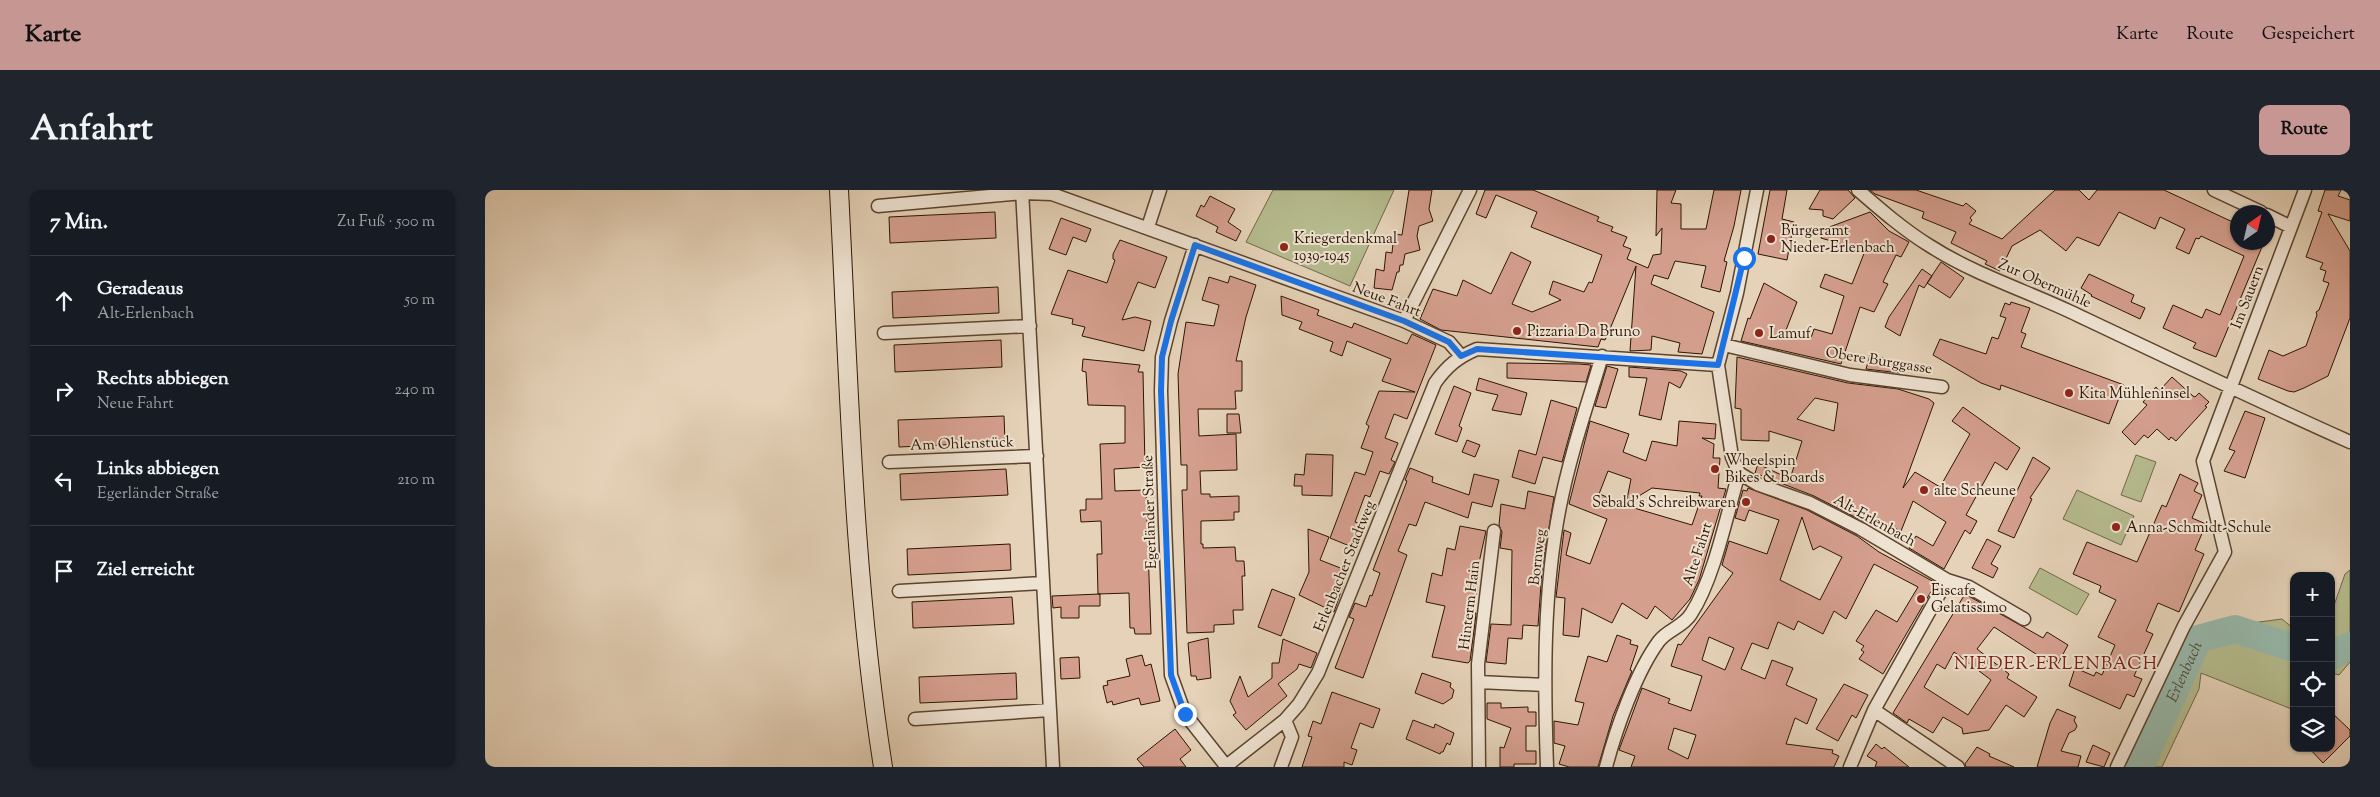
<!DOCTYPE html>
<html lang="de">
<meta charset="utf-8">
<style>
:root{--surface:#171b24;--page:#20242c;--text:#f1f3f6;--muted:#9ea1a6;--line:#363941;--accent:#c59692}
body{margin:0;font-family:"Sorts Mill Goudy",serif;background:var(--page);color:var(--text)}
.controls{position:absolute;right:15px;bottom:15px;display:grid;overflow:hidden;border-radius:10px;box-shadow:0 1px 4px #0004}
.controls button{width:45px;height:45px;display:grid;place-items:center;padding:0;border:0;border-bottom:1px solid var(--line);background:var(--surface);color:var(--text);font:25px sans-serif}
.compass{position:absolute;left:1745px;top:15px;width:45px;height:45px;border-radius:50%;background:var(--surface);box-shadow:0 1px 4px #0004;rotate:34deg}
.stop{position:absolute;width:15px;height:15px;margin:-11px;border:4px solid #1a73e8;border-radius:50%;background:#fff}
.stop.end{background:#1a73e8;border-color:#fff;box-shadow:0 1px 5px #0008}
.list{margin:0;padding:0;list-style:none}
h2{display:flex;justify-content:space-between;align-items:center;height:65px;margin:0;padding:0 20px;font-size:21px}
h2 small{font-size:16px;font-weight:400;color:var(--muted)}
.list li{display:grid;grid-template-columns:32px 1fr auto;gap:15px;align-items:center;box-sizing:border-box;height:90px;padding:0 20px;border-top:1px solid var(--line)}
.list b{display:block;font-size:19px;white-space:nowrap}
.list p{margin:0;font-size:16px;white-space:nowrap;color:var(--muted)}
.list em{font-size:16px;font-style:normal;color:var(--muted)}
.icon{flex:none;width:28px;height:28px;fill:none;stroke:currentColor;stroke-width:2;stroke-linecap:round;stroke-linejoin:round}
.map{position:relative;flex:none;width:1865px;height:577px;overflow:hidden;border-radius:10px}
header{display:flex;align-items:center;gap:30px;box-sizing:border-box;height:70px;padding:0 25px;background:var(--accent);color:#111}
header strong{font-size:24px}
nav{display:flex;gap:28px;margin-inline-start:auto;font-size:18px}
.intro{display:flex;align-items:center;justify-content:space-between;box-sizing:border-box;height:120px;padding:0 30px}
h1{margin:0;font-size:35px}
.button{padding:12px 22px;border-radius:10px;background:var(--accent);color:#111;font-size:18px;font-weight:700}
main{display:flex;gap:30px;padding:0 30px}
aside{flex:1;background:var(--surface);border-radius:10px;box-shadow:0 1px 4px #0004}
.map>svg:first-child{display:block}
</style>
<header>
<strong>Karte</strong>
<nav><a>Karte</a><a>Route</a><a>Gespeichert</a></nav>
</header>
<div class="intro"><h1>Anfahrt</h1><a class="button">Route</a></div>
<main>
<aside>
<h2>7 Min.<small>Zu Fuß · 500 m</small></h2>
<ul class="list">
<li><svg class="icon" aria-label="ahead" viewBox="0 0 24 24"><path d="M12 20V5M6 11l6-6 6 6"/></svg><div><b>Geradeaus</b><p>Alt-Erlenbach</p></div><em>50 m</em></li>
<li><svg class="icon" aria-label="right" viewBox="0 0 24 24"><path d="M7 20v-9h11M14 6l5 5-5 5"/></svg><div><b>Rechts abbiegen</b><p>Neue Fahrt</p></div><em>240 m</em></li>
<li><svg class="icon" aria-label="left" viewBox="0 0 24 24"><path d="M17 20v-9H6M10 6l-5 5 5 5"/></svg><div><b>Links abbiegen</b><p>Egerländer Straße</p></div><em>210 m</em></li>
<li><svg class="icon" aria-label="arrive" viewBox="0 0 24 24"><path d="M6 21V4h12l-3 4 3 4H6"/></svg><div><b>Ziel erreicht</b></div></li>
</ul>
</aside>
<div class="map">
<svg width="1865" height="577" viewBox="0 0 1865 577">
<rect width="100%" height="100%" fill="#e5d2b8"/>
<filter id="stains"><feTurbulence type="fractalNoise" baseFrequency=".004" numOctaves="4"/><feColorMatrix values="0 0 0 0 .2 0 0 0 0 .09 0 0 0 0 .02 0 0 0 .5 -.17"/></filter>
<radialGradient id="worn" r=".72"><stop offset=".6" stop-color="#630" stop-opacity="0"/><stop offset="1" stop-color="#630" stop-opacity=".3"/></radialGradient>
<path fill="#b5bb8e" stroke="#716848" d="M788,0h121l-44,96 -104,-44z
M1651,265l20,7 -15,40 -20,-7z
M1592,300l57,26 -13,29 -58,-26z
M1555,378l49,26 -12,21 -48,-27z
M1865,380v92l-11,13 -8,-2v-59l14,-40z
M1797,429l12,10v81l-93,-37 -2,16 -37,78h-33l64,-134 26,-11 25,2z"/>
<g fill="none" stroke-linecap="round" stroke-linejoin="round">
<g stroke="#97b8aa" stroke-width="28">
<path d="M1846,466l19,-10"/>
<path id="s1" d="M1655,577l58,-128 37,-10 59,19"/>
</g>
</g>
<path fill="#d59f8e" stroke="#2d1501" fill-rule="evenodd" d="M924,0h23l-3,19 4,12 -14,5 -2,10 3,14 -15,4 -2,11h-3l-1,7h-2l-5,18 -18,-2 2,-19 8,2 2,-19 6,1 2,-19 8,1z
M1000,0h48l66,27 -2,4 16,6 -2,4 16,6 -4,9 8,3 -4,10 21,9 5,-13 8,-1 1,-26 -6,8 1,-46h19l-5,13 10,1v25h25l8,-39h27l-7,36 -10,35 3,1 -7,30 -19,-5 5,-21 -31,-5 -7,18 -14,-4 -3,9 63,28 -12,42 -24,-2 2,-9 -28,-7 -1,14 -21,1 6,-85 -26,63 -5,11 -4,-1 -3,8 -157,-17 -21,-11 13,-30 24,7 6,-16 28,14 20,-42 20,10 -19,42 20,8 29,-12 -12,-6 4,-13 31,11 5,-10 3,1 10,-28 -71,-28 6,-15 -41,-17 -10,23 -10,-4z
M1285,0h17l-5,29 12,3 -7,38 -29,-6z
M1335,0h28l7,8 -22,21 -10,-3v-6l-14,-1z
M1385,0h46l47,16 3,-3 10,8 -6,7 2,2 -3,4 33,15 53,-49h24l10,10 8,-10h67l73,34v18h27l-48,115 -23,-9 3,-5 -33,-15 10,-23 29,13 4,-9 14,6 24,-59 -13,-6 -30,-14 -2,3 -3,-1 -7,16 -13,-6 9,-19 -25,-12 -5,12 -36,-17 -20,34 -22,-9 -11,14 -26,-21 -28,16 -12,25 -15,-7 2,-3 -36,-18 5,-11 -34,-14 2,-6 -49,-18z
M1840,0h16l-3,6 12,4v21l-22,-7 22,37v67l-22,58 -24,12 -10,4 -6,-1 -30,-12 11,-29 14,6 23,-10 11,-31 -1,-3 3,-2 10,-27 -6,-2 3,-10 -6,-2 3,-6 -17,-6 16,-45 -4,-1z
M725,6l25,13 -7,13 13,9 -5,10 -20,-9 2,-5 -22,-11 5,-11 3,2z
M510,22l1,26 -106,5 -1,-26z
M1385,22l19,19 20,11 -8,15 -5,-2 -13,27 5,2 -14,28 -14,-5 -19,57 -100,-23 7,-23 2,1 14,-36 33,19 -11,28 25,8 3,-9 18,5 12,-38 -24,-9 5,-13 27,10 13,-33 -44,-13 3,-9z
M576,28l30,11 -5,13 -13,-5 -7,18 -17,-6z
M635,50l47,17 -12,31 -17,-6 -16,38 13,-3 16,4 -7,30 -62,-15 3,-9 -13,-3 1,-5 -22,-5 17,-44 39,13 8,-23 -2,-1v-5z
M1456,72l23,16 -14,20 -23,-15z
M1437,79l10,7 -8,12 -5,-3 -19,51 -15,-9 4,-10z
M1604,84l45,21 -3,7 14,6 -5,11 -49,-23 1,-1 -11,-7z
M745,86l26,9 -10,32 -10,44h6v30h-7l1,18h-38l1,27 37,-2 1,36 -37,1 1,23h9v3l29,-1v16h-5v8l-33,1v23h2v4l32,-1 1,14h8l1,15h-3l1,34h-10l1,14 -20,1v7l-27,1 -5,-143h5v-25h-6l-3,-91 8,-52 28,4 5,-21 -17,-5 7,-23 19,6z
M513,97l1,26 -106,5 -1,-26z
M796,106l38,14 -2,5 35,13 2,-5 53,21 5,-10 24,11 -29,74 -13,-5 -9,24 13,5 -7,17 4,2 -6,12 -9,-3 -10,26 -5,-2 -10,27 11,4 -9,23 -27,-11 25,-66 10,3 8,-23 -12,-4 8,-22 -3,-2 13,-33 36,1 -33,-11 9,-22 -44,-18 -5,15 -12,-5 3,-9 -34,-13 3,-7 -20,-7z
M1526,112l19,6 -9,24 5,2 -5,13 103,38 -15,39 -108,-39 -1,5 -19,-7 -48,-28 7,-16 46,15 6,-17 6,2 8,-21 -6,-2 5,-13 5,2z
M516,150l1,27 -107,5 -1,-27z
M1385,165l34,8 -4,10 -34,-4z
M1252,167l111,26 50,6 31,10 5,4 -31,85 12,-16 25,15 30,-53 -18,-13 11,-14 57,41 -13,22 -12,-8 -29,53 11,6 -7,13 -5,-4 -21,39 -35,-21 7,-12 17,10 13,-24 -33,-21 -12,30 -26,-11 -3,6 -58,-30 -59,-23 3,-9 32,15 12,-38 -33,-10v10l-28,-1v-31l-6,-1zM1330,208l23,5 -4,28 -37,-12z
M598,169l57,6 -2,7h5l2,95 -31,2 1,22 31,-1 5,144h-16l-1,-6h-4l-1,-35 -31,1 -1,-40h5l-1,-33 -20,1 -1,-12h6v-11h16l-2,-55 25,-1v-37l-37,-1 -2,-33 -4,-1z
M1022,173l72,1 12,1 -5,17 -79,-4z
M1122,176l11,3 -12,39 -11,-2z
M1144,177l52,4 6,3 -7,14 -11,-6 -8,38 -22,-5 8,-37 -18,-1z
M1687,187l21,19 2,1 4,-4 10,9 -4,4 2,1 -31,34 -5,-4 -2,3 -12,-11 -9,9 -4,-3 -9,10 -13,-13 25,-27 -4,-3 13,-15 3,4z
M994,188l48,15 -6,22 -29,-5 6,-15 -22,-5z
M969,196l17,7 -12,33 3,2 -5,14 -22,-8z
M1066,210l26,8 -15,54 -19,-5 -8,27 -23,-7 7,-27 17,5z
M1760,221l20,7 -20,60 -21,-7 11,-20 -6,-2z
M742,224h12l2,19h-14z
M519,226l1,26 -106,5 -1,-27z
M1105,231l39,13 -6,18 23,9 6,-20 25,5 2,-25 37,3 -1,15 -13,-1 12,6 -1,14h7l-2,30 8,1 -27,91 -9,19 -18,21 -17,-14 -8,13 -25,-16 -10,20 -30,-15 -3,29 -16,-2 2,-37 -9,-1 8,-67 7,3 -5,22 24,9 17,-45 -38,-15zM1123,281l23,8 -5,25 -27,-10zM1167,298l48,5 -1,3h3l-10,29 -68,-20z
M982,250l13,5 -5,12 -13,-5z
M821,264l27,1 -1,41 -30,-1v-9h-8l1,-12 9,1z
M1548,267l17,11 -20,30 2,1 -18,39 -16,-7z
M925,278l23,9 -1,5 37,13 5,-21 25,6 -7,27 -20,-5 -4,16 -43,-16 -9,24 -7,-2 -11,27 9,4 -44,123 -28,-10 19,-49 -5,-2 6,-14 11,4 4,-12 2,1 8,-23 -7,-3 34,-89 -2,-1z
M521,279l2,26 -107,5 -1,-26z
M1695,284l18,9 -4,8 8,4 -10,23 14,6 -11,26 9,4 -25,58 -21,-9 -12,28 7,3 -19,42 8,3 -8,18 -7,-3 -7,15 -51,-23 6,-18 19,8 2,-4 6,3 13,-30 -17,-8 18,-37 -17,-8 2,-6 -28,-12 14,-32 50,20 25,-57 4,2z
M1263,298l59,22 50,26 22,16 57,31 -53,91 -24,-15 5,-7 -3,-2 3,-4 -8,-5 20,-31 21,12 21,-35 -44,-23 -28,55 -12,-8 -11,23 -25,-13 -4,9 -16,-8 -10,27 -16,-6 -11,26 24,10 7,-19 21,8 -7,17 31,14 -10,25 -12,-6 -9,26 47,6 -1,3 7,3 -5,11h-203l4,-11 -16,-6 23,-62 28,11 -2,4 23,8 11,-35 -31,-10 7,-22 3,1 52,-72 -11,-8 7,-24 38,13 12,-34 -30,-10 -4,11 -10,-3 8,-28 4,1zM1317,327l11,33 7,-4 22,11 -22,43 -40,-20zM1224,447l25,11 -9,22 -23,-10zM1189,538l22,7 -8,24 -20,-10z
M1043,301l26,6 -12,73 -4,56 -15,-1 -1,14 -14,-1 -2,26 -20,-2 5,-38 20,1 1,-75 -12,-2 2,-16 -3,-7 2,-21 24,5z
M975,336l26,5 -10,45 1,14 -5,22 4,1 -1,10 -5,38 -2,2 -36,-6 13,-51 -19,-4 6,-29 10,3 5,-28 8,2z
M823,339l21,8 -9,23 28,11 -14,41 -35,-17 10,-23z
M1502,349l14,7 -10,18 7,4 -5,10 -21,-10z
M525,354l1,26 -103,5 -1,-26z
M787,399l23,9 -14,38 -23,-9z
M615,404v12h-21v12h-18v-11l-8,1 -1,-12z
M1480,404l78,44 4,-6 21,13 -12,22 -62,-40 -17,22 32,25 -2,4 30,19 -5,8 -8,12 -18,-12 -17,25 -26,4 -1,-6 -19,-11 -10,16 -24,-14 -2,4 -14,-10zM1469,462l37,28 -23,35 -44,-28 13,-23 8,5z
M527,407l2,27 -101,4 -1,-26z
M1132,445l14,5 -1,4 8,2 -8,24 2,1 -19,45 -15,51h-29l-10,-3 6,-18 -11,-3v-22l24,4 6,-22 -9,-2 13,-45 19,6z
M723,448l3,40 -14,2 -1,-4h-5l-3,-33z
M798,449l34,14 -6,15 -12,-4 -2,5 -19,15 9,12 -41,34 -13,-15 3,-2 -6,-12 10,-25 8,21 24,-19v-15h7z
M657,465l3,11 6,-2 9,37 -19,4 -2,-7 -26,7 -1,-4 -5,2 -4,-17 5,-1 -1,-4 23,-5 -4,-17z
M594,467l1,21 -19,1 -1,-21z
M531,483l1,26 -97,4 -1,-26z
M937,483l29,10 -1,4 4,3 -2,8 -9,6 -28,-11z
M1359,494l24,11 -12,23 -4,-3 -14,26 -22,-12z
M847,502l48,17 -7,19 -13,-5 -9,25 6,2 -5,15 -8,-3v5h-42l10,-30 -4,-1 5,-15 8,3z
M1002,513h14v5l27,-1v5h8v14h-10v25h10v13h-22v3h-14v-20l4,1 7,-20 -24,-9z
M1572,519l19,8 -2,3 3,6 -2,4 -6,3 -8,18 20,5 -3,11h-41l13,-44z
M1846,522l19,18v6l-27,27 -14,-15h22z
M928,530l21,8 1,-4 19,9 -4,12 -3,-2 -4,9h-2l-1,2 -34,-15z
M690,539l16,21 -11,9 6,8h-42l-7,-8z
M1391,554l6,5 2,-2 25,20h-34l2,-5 -10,-6z
M1608,555l17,8 -6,14 -18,-5z
M1492,557l13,7 -1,2 25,11h-48l-1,-3z"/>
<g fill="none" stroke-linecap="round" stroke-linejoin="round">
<defs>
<path id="street" d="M537,0l31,577
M1272,0l-20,103 -19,72 14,92 7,16 18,11 53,19 51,26 86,51 22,7 55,32
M1373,0c23,20 46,40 72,56 44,28 94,44 141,66 93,44 185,88 279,130
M1729,0l47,22
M393,16l145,-13 29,1 352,127 45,21 12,14
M1782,25l24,12
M663,37l12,-37
M710,55l-24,76 -9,36 -1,34 4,133 6,151 14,39 41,52
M919,131l66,-131
M399,143l146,-7
M1239,155l126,30 92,12
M404,272l148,-6
M414,401l144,-8
M994,492l66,3
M1389,520l84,57
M430,529l135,-9
M740,577l60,-47 14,-16 19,-31 117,-290c12,-17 23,-26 42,-34l241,16
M796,577l11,-30 -7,-17
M994,577l-1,-103 16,-133
M1062,577c-3,-86 -4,-176 13,-261 10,-51 27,-100 42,-150
M1121,577c10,-38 30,-95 53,-126 8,-11 24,-14 32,-27 23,-35 36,-100 48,-141
M1365,577l24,-57 73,-130
M1632,577l67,-141 41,-74 -22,-91 102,-271"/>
<path id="secondary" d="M354,0c10,192 14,387 44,577"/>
</defs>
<use href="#street" stroke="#5b442f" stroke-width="15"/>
<use href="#secondary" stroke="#2d1501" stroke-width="20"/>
<use href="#street" stroke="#eee2d1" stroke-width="12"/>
<use href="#secondary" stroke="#eee2d1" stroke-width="18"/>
</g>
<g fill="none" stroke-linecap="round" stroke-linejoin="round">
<path stroke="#1a73e8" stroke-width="6" d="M700,524l-14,-39 -10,-284 1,-34 9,-36 24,-76 209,76 45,21 12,14 16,-7 241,16 26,-107"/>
</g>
<g fill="#8f2418" stroke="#eee2d1" stroke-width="2">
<circle cx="1286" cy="49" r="5"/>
<circle cx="799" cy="57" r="5"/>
<circle cx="1032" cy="141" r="5"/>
<circle cx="1274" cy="143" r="5"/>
<circle cx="1584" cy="203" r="5"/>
<circle cx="1230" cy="279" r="5"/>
<circle cx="1439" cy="300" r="5"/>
<circle cx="1261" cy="312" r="5"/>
<circle cx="1631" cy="337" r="5"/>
<circle cx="1436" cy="409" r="5"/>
</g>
<g text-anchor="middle" stroke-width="4" stroke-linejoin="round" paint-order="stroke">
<g font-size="15" fill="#2d1501" stroke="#eee2d1" text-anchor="start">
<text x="1296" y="45">Bürgeramt<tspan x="1296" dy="17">Nieder-Erlenbach</tspan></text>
<text x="809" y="53">Kriegerdenkmal<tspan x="809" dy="17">1939-1945</tspan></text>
<text x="1042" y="146">Pizzaria Da Bruno</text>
<text x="1284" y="148">Lamuf</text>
<text x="1594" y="208">Kita Mühleninsel</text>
<text x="1240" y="275">Wheelspin<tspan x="1240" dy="17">Bikes &amp; Boards</tspan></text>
<text x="1449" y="305">alte Scheune</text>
<text x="1251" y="317" text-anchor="end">Sebald's Schreibwaren</text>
<text x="1641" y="342">Anna-Schmidt-Schule</text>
<text x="1446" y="405">Eiscafe<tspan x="1446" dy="17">Gelatissimo</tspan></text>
</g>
<g font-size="15" fill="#2d1501" stroke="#eee2d1">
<text transform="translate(1560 93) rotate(24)" y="5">Zur Obermühle</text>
<text transform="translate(1762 107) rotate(-69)" y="5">Im Sauern</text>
<text transform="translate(902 109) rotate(21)" y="5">Neue Fahrt</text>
<text transform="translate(1394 170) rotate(9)" y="5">Obere Burggasse</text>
<text transform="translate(477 253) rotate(-2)" y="5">Am Ohlenstück</text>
<text transform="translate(664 322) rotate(-92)" y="5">Egerländer Straße</text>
<text transform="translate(1390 330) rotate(29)" y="5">Alt-Erlenbach</text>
<text transform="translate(1212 364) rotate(-72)" y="5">Alte Fahrt</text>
<text transform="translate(1052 367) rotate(-83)" y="5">Bornweg</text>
<text transform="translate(859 376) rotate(-68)" y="5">Erlenbacher Stadtweg</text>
<text transform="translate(984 415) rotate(-83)" y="5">Hinterm Hain</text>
</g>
<g font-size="16" font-style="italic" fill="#524e3c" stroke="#eee2d1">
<text dy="6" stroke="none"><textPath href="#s1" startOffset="105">Erlenbach</textPath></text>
</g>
<g font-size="18" letter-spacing="1" fill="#7a1f14" stroke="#eee2d1">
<text x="1571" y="479">NIEDER-ERLENBACH</text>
</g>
</g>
<rect width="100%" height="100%" filter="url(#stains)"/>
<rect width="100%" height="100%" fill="url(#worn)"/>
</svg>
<div class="controls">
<button>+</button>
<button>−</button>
<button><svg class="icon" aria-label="locate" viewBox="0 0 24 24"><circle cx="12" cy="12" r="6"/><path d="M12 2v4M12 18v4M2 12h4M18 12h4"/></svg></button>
<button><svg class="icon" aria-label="layers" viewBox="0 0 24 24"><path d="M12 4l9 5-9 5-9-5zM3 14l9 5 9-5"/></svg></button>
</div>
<svg class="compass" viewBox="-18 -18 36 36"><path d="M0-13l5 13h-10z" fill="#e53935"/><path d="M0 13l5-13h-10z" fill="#9ea1a6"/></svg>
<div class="stop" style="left:1259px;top:68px"></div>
<div class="stop end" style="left:700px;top:524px"></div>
</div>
</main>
